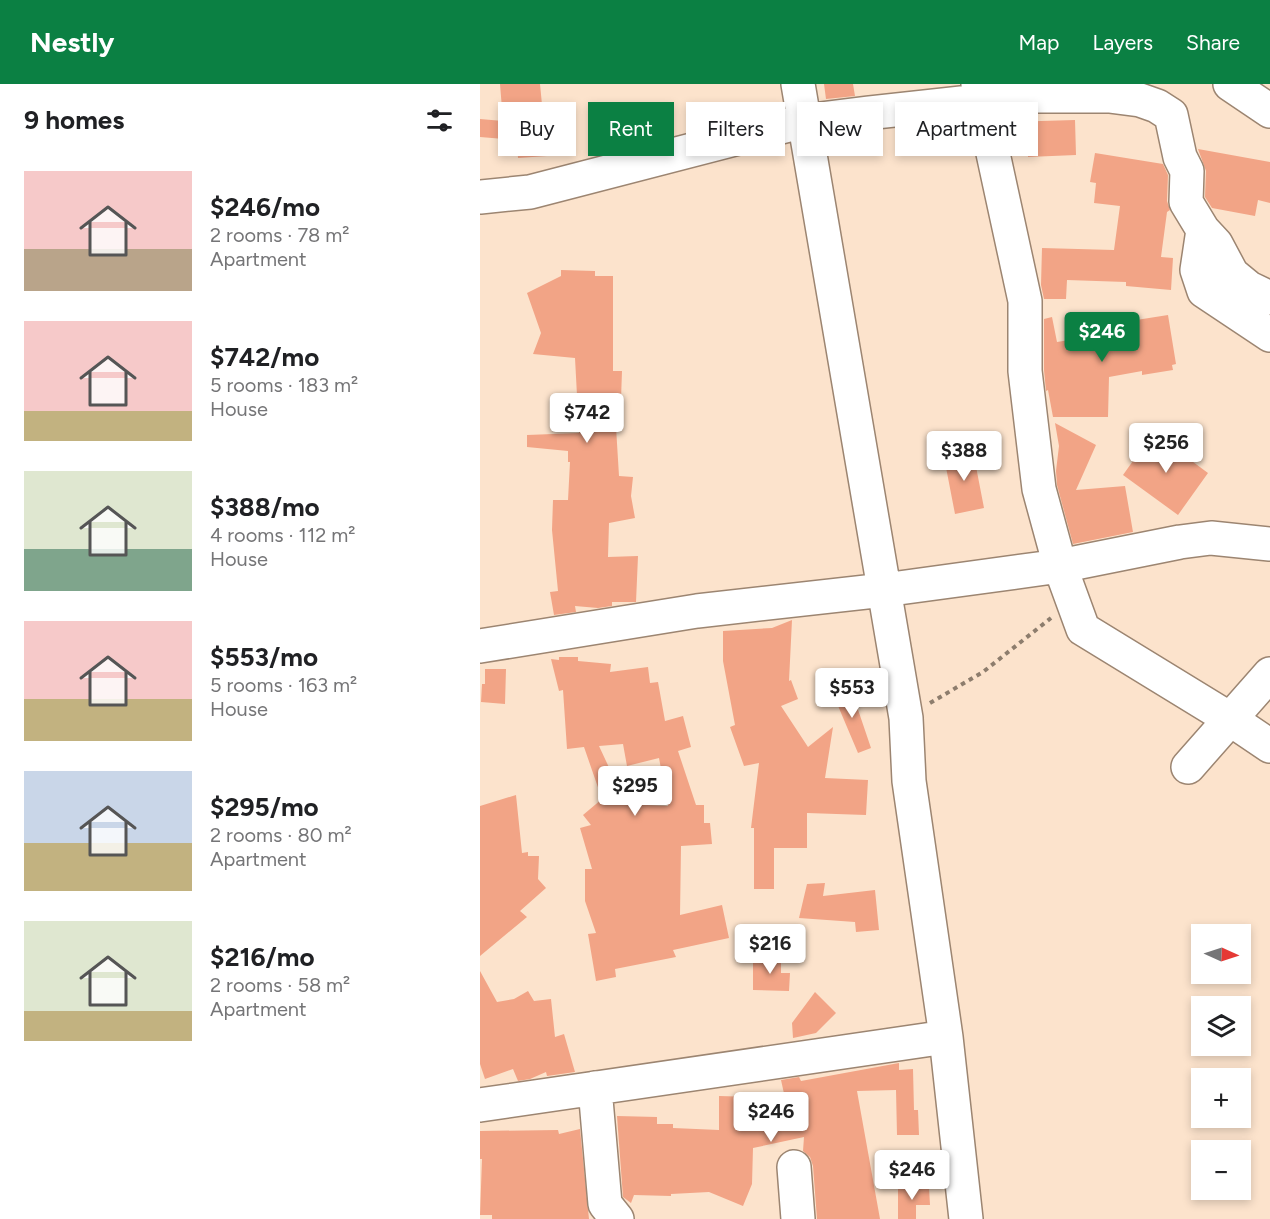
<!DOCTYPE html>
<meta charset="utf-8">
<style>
body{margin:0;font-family:Figtree,sans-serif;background:#f6f6f6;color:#202124;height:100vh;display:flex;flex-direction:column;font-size:22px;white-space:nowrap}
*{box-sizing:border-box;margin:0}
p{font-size:20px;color:#757577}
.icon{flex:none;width:33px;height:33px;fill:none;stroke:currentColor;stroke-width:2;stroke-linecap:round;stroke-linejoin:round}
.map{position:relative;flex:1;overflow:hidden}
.details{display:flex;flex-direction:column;background:#fff;width:480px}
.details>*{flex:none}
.guide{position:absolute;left:18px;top:18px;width:570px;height:54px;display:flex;gap:12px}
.needle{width:39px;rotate:93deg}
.tools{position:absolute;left:711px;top:840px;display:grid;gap:12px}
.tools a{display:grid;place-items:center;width:60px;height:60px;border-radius:0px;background:#fff;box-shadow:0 3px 9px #0003;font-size:30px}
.price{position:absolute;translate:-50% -51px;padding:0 14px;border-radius:6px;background:#fff;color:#222;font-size:20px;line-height:39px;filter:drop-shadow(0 2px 3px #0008)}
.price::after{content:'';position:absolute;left:50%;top:36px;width:18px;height:14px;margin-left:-9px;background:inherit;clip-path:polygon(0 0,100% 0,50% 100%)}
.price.selected{background:#0b8043;color:#fff}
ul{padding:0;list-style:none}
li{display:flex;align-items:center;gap:18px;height:150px;padding:0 24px}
li span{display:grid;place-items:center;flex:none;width:168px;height:120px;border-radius:0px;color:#555}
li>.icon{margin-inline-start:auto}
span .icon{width:72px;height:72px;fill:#fffc;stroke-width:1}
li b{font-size:26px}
h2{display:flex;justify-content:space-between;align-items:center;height:72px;padding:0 24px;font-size:26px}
.chip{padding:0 21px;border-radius:0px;background:#fff;box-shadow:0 3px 9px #0003;font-size:21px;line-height:54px}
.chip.selected{background:#0b8043;color:#fff}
header{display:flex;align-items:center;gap:36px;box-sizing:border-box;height:84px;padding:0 30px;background:#0b8043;color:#fff}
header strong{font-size:28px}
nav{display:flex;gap:33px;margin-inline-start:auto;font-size:21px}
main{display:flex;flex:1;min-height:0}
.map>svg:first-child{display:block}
.building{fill:#f2a486;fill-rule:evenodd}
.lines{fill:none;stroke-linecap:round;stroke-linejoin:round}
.minor-casing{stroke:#9c8571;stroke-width:36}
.path{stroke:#8d7d6d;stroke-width:4;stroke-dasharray:4.5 4.5;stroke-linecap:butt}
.minor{stroke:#fff;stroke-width:33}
</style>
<header>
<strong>Nestly</strong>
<nav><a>Map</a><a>Layers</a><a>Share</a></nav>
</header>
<main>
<section class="details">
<h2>9 homes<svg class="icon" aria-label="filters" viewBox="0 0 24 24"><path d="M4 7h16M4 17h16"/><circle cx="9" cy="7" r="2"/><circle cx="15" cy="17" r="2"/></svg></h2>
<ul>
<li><span style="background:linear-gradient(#f6c9c9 65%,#b9a48a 0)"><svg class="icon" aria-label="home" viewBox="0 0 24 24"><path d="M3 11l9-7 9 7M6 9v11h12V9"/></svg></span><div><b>$246/mo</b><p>2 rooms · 78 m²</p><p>Apartment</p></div></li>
<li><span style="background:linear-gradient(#f6c9c9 75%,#c2b280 0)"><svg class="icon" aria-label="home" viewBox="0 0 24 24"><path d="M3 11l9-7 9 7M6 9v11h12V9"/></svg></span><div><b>$742/mo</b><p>5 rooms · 183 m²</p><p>House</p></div></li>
<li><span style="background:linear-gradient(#dfe7d0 65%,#7fa58c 0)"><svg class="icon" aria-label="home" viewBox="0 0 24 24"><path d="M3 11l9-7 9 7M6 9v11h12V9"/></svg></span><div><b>$388/mo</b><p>4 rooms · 112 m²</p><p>House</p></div></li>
<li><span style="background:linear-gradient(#f6c9c9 65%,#c2b280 0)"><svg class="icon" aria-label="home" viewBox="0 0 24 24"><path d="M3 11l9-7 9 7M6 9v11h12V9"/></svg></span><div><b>$553/mo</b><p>5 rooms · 163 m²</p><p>House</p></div></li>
<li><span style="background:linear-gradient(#c9d6e8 60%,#c2b280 0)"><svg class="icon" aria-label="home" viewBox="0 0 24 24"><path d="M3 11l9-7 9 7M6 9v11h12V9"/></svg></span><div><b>$295/mo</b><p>2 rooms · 80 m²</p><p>Apartment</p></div></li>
<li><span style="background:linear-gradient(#dfe7d0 75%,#c2b280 0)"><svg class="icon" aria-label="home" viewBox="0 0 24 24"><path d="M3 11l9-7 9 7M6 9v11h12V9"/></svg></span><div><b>$216/mo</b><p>2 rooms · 58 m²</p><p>Apartment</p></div></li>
</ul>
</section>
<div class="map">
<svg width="790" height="1135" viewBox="0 0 790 1135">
<rect width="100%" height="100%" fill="#fce3cc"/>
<path class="building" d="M20,0H60L67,72L38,74L37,56L0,53V35L23,37Z
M344,0H373L375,12L346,15Z
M595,36L596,71L548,73V66H539V61H530L525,38Z
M718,65L790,78V119L778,116L775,132L732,124L725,113L726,87Z
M615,69L683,80L688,91L687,117L690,126L687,128L681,173L693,174L691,206L646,202V198L587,196L586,215H564L561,201L562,164L634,166L640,122L614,119L616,99L610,98Z
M81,186L115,187V192H133V287H142L140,344L136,343L139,392L153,393L151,412L155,434L129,439L128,473L158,472L156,518H132V522L118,524L95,522L96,528L74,531L70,508L78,507L72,446L73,416H88L90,378H88V367L47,363V351L99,349L95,274L53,270L61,249L47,209L81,192Z
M688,231L696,280L692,281L693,286L662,291V287L629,293L628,333H573L568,306L566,307L564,286V235L572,233L577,258L632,249L631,240Z
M575,339L616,361L596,406L645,402L653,448L593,460L577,401L576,387L579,362Z
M675,350L728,389L698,431L643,391L660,367L661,368Z
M493,367L504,424L475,430L464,373Z
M312,536L309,597L311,596L318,615L301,622L328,663L353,643L345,694L388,696L386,731L327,729V764H294V805H274V744H271L279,679L264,682L250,643L255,641L243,577V547L292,544Z
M79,573H98V577L131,580L130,588L168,583L170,599L178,598L185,637L203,632L211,663L198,667L216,721H224V739H230L232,760L201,762L200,831L242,821L249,854L193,866L196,873L135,885L136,893L116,897L108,850L116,849L105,817V785H112L100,744L111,741L103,731L122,715L104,663L87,665L83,606L79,607L71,575L79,576ZM143,660L147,682L179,674L188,722L146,720L119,662Z
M5,585H26L25,620L1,618L2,600H5Z
M370,602L391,664L378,669L353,610Z
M36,711L42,769L48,768V772H59L58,795L66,804L40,827L47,833L0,872V722Z
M345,799L343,812L395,806L399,846L376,848L375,838L319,834L327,800Z
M273,873H301V889H310L309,907L273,906Z
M0,887L17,918L34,915L48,907L54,917L71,915L75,953L84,950L95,988L67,992L66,988L50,995L38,997L33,985L5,995L0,980Z
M335,908L356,929L336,949L313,954L312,939Z
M419,979V986L433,985L434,1026H438L439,1051H417L416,1006L377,1007L400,1135H337L333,1082L330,1073L323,1067L324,1053L273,1064L272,1100L263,1122L229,1108L191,1110V1112L154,1111L151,1119L143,1113L137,1032L177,1033V1040H193V1044L239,1046V1012L305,1014L301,996L319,993L321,997Z
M100,1045L109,1135H12V1131H0L2,1075H0V1047L78,1046L79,1050Z
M418,1103H449L450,1121H436V1135H418Z"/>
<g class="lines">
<defs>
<path id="minor" d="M318,0L426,634L429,697L466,953L486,1135
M498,0L545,217V287L559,405L580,482L603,545L750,635L790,662
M750,0L790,27
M0,113L50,108L324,37L388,29L545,12H629L660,16L677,22L691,31L700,73L707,87L706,118L723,146L736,160L752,190L769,204L790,214
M723,146L717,186L724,207L790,251
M0,562L217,527L404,506L580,482L700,458L731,454L790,460
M708,683L790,590
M115,1004L125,1120L137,1135
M0,1021L466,953
M314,1083L318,1135"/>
</defs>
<use href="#minor" class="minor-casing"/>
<path class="path" d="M450,619L503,588L571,534"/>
<use href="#minor" class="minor"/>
</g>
</svg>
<div class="tools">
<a><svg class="needle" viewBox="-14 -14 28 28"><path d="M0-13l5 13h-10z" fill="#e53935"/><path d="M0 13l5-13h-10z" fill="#757577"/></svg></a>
<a><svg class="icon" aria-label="layers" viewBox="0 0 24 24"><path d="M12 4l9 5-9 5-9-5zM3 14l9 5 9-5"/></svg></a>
<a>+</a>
<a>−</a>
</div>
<b class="price selected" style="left:622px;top:279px">$246</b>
<b class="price" style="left:107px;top:360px">$742</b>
<b class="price" style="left:686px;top:390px">$256</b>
<b class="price" style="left:484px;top:398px">$388</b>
<b class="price" style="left:372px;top:635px">$553</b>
<b class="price" style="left:155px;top:733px">$295</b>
<b class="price" style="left:290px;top:891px">$216</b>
<b class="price" style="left:291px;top:1059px">$246</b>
<b class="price" style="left:432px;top:1117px">$246</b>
<div class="guide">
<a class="chip">Buy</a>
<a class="chip selected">Rent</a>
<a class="chip">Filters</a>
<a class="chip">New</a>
<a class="chip">Apartment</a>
</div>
</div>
</main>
